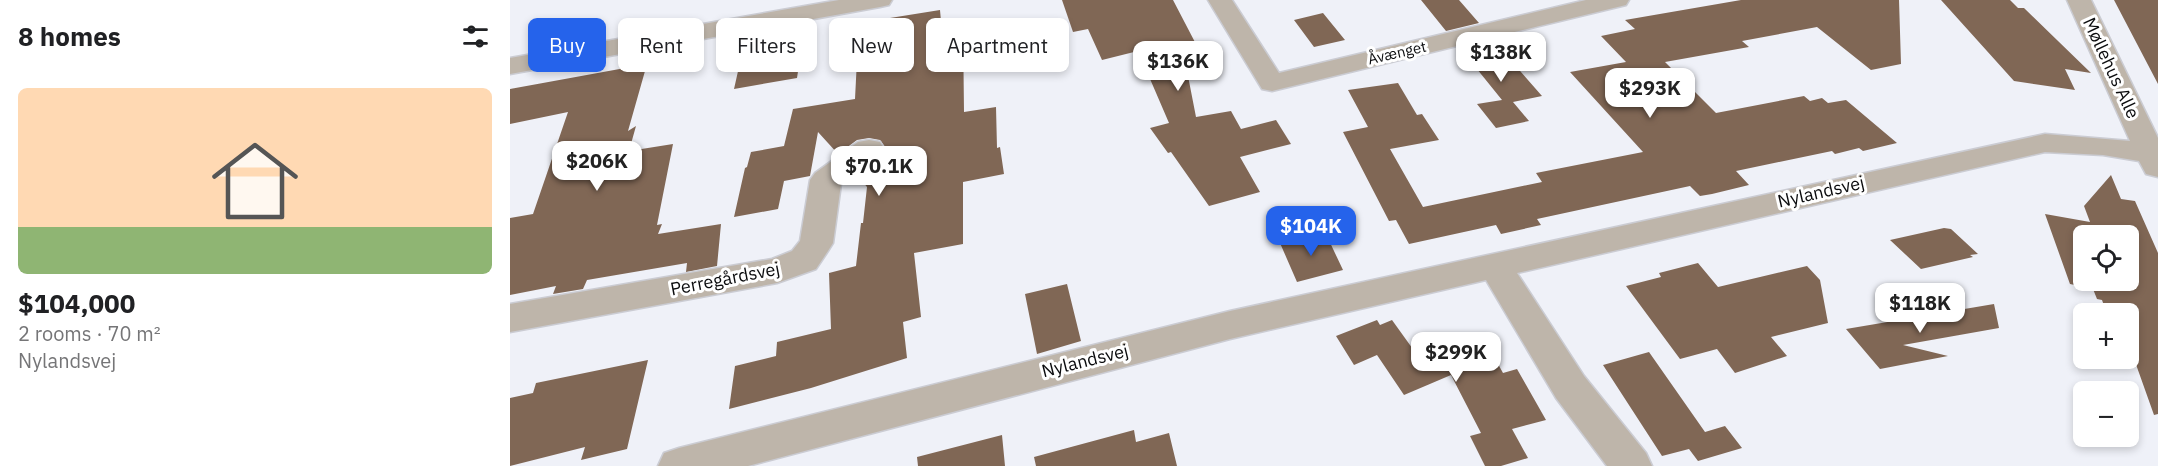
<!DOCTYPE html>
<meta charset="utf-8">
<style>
body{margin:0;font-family:"IBM Plex Sans",sans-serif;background:#f6f6f6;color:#202124;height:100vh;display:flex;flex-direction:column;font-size:22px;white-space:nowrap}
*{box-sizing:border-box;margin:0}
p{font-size:20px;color:#757577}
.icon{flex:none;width:33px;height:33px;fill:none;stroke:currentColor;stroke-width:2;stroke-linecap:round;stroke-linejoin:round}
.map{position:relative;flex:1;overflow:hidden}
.panel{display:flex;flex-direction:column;background:#fff;width:510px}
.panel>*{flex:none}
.guide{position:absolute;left:18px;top:18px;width:570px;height:54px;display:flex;gap:12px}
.buttons{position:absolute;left:1563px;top:225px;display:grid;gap:12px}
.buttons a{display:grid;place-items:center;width:66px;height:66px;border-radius:9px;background:#fff;box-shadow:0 3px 9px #0003;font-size:30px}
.price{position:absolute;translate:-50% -51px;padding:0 14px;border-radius:12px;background:#fff;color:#222;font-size:20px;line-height:39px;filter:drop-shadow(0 2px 3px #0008)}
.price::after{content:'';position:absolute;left:50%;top:36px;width:18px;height:14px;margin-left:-9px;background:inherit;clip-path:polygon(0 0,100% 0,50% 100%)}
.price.current{background:#2563eb;color:#fff}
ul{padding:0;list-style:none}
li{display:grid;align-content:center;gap:12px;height:318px;padding:0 18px}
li+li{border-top:2px solid #e0e0e0}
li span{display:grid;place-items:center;height:186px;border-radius:9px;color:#555}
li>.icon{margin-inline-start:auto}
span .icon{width:108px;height:108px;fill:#fffc;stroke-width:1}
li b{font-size:26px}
h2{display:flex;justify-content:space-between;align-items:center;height:72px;padding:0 18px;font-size:26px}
.pill{padding:0 21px;border-radius:9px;background:#fff;box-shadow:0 3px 9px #0003;font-size:21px;line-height:54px}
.pill.current{background:#2563eb;color:#fff}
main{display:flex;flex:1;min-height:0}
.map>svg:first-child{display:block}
.building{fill:#806755;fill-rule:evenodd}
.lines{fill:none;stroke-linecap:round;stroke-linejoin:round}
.minor-casing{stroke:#cbccd3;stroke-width:3}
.minor{fill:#beb5aa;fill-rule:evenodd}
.labels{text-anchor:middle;stroke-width:6;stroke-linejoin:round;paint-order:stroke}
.far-street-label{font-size:15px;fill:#0b0c0e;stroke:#fff}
.street-label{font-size:18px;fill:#0b0c0e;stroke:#fff}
</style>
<main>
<section class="panel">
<h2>8 homes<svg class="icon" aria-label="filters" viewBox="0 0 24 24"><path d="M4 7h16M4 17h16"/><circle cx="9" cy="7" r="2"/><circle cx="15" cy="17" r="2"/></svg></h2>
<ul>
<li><span style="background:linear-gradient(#ffd9b3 75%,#8fb573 0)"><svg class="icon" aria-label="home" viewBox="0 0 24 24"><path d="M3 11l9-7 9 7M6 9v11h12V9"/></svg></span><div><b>$104,000</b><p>2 rooms · 70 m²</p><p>Nylandsvej</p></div></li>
</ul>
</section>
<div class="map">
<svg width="1648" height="466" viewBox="0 0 1648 466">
<rect width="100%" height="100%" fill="#eff1f8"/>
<path class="building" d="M552,0H663L700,71L678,76L686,117L721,111L731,129L766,120L781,144L730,157L750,192L699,206L661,152L658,153L640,128L659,123L628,51L592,60L578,29L563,32Z
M911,0H949L969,23L936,31Z
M1231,0H1389L1391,64L1361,70L1307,27L1232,41L1239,47L1155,62L1206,113L1294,96L1300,101L1312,98L1318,103L1336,100L1387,143L1353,151L1349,148L1325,154L1322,151L1226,171L1239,185L1202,194L1190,196L1180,186L1027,219L1031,225L991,234L986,225L899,244L886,220L879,221L833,132L858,127L838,90L888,83L907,115L912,114L929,140L880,149L913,207L1032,182L1026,173L1133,152L1060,72L1116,62L1091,36L1125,29L1115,20Z
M1431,0H1500L1508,8H1514L1581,73L1555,69L1565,90L1504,81Z
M1604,0H1648V84Z
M430,10L432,32L453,26L454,112L486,107L487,148L490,147L494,174L453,182V244L404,253L411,317L393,322L397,358L301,388L219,409L225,366L266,356L267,342L321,329L319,273L346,266L351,223H353L357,187L347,175L371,158L376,148L370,140L359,138L347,140L328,154L308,132L300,176L274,181L268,209L224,217L235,168L237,167L241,152L274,146L283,109L345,99L348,40L355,39V22Z
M813,13L835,40L804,47L784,20Z
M293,39L287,78L224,89L233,49Z
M983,40L1032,96L1003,102L1019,121L986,128L967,104L992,100L950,48Z
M137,64L118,131L126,126L119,151L163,144L147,225L152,224L148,234L211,224L207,266L176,272L177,263L77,280L73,289L43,294L46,286L0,295V218L23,214L58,112L0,124V89Z
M1601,175L1611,199L1625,201L1648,253V414L1644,415L1618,342V314H1597L1592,300L1587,299L1583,289L1560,284L1535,214L1580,222L1574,206ZM1574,236H1618V280H1574Z
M1434,228L1441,229L1468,254L1460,255L1463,257L1411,269L1380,240Z
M815,232L833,270L787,282L770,243Z
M1188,263L1208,287L1297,266L1310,280L1318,323L1261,337L1277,356L1225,373L1207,349L1170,359L1116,286L1151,277L1149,273Z
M557,284L571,341L527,354L515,294Z
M1484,304L1489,328L1393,345L1438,356L1370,369L1336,329Z
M867,320L870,325L882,320L905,352L972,335L993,373L1007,369L1036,420L1002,429L1018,458L991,466H975L960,436L971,433L941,375L894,395L867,355L844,365L826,336Z
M1139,352L1195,432L1215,426L1232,448L1188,461L1179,449L1152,456L1093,365Z
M138,360L117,449L71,460L75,447L0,466V398L23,393L26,383Z
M624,430L626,442L659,433L667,466H526L524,457Z
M492,435L495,466H408L407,457Z"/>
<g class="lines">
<defs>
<path id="minor" d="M329,0H382L379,5L370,7L0,74V58Z
M698,0H722L769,73L1076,0H1119L1116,5L762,91L752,89Z
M1557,0H1581L1648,138V177L1636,174L1629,161L1593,155L1535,152L1007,273L1074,376L1136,453L1142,466H1097L1046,398L976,280L720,339L238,466H148L154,453L169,448L720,311L1535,134L1620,141Z
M359,140L370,142L374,149L370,156L331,184L323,243L318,251L306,269L267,283L0,332V304L262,259L282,251L290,241L300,180L305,173L348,142Z"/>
</defs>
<use href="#minor" class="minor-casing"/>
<use href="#minor" class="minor"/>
</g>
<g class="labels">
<g class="far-street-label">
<text transform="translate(887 53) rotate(-13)" y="5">Åvænget</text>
</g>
<g class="street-label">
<text transform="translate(1601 68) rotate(65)" y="6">Møllehus Alle</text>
<text transform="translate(1311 192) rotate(-13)" y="6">Nylandsvej</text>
<text transform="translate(215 279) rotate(-11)" y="6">Perregårdsvej</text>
<text transform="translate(575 361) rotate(-14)" y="6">Nylandsvej</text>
</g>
</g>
</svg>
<div class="buttons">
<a><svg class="icon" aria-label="locate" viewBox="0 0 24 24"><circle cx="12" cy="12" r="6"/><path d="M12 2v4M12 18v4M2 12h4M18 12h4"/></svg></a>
<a>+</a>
<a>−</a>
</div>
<b class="price" style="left:991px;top:83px">$138K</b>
<b class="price" style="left:668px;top:92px">$136K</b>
<b class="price" style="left:1140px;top:119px">$293K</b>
<b class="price" style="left:87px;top:192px">$206K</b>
<b class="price" style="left:369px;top:197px">$70.1K</b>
<b class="price current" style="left:801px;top:257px">$104K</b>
<b class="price" style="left:1410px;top:334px">$118K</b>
<b class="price" style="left:946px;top:383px">$299K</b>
<div class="guide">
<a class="pill current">Buy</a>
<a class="pill">Rent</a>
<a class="pill">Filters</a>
<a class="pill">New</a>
<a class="pill">Apartment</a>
</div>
</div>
</main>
